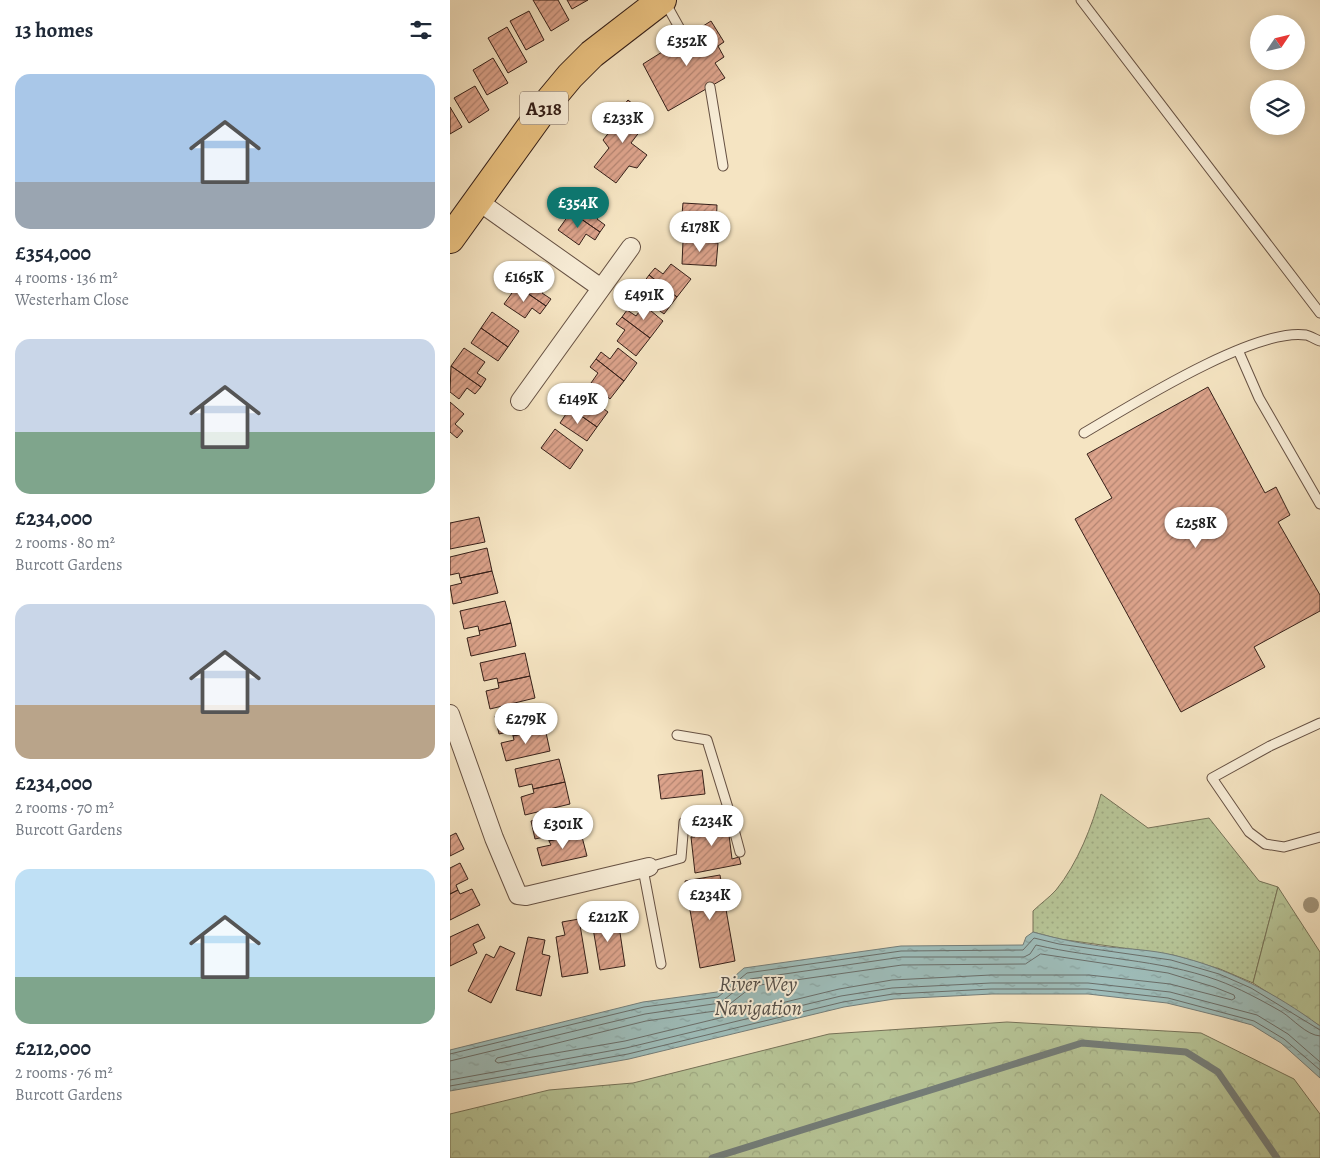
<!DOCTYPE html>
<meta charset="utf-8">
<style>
body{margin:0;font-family:Alegreya,serif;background:#f2f2f3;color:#1f2937;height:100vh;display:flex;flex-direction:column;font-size:19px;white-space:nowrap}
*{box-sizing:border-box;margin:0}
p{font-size:16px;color:#747a83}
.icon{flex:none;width:28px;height:28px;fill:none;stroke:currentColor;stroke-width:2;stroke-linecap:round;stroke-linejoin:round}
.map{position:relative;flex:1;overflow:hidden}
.side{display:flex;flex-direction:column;background:#fff;width:450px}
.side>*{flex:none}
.needle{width:32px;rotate:55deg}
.controls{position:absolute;left:800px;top:15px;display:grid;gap:10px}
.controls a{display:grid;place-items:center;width:55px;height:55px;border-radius:50%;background:#fff;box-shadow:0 2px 12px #0003;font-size:25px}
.price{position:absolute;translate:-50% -42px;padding:0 11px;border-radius:18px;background:#fff;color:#222;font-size:16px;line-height:32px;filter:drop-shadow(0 1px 2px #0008)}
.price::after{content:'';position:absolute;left:50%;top:30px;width:15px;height:11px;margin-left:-8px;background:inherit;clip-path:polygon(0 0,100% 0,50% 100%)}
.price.on{background:#0f766e;color:#fff}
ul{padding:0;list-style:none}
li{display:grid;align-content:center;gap:10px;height:265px;padding:0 15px}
li span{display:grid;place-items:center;height:155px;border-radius:15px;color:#555}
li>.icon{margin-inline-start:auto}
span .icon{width:90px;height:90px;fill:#fffc;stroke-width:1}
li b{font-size:21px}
h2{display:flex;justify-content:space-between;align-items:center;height:60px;padding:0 15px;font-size:21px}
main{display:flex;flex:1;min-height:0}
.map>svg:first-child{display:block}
.green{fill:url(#green-dots);stroke:#767258}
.forest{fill:url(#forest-crowns);stroke:#767258}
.water{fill:url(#water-ripples);stroke:#747e7a}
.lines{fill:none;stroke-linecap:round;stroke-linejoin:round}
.shore{stroke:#6a6e6a;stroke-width:1}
.stream{stroke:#747e7a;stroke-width:7}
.building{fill:url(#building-hatch);stroke:#362019}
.service-casing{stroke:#665143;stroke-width:11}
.minor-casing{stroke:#665143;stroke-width:20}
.primary-casing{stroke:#362019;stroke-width:30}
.service{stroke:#f8edd7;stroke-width:9}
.minor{stroke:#f8edd7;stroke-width:18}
.primary{stroke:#eac281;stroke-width:28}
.tree{fill:#a1947a}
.labels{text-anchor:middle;stroke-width:4;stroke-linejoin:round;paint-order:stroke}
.shield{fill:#f8edd7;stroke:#705e52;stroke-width:1}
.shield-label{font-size:19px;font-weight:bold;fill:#362019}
.water-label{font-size:21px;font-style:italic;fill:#554f49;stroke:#f8edd7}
</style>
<main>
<section class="side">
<h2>13 homes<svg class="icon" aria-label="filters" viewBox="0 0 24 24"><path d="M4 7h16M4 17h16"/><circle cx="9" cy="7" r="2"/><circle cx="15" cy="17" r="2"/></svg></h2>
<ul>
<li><span style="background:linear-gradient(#a9c7e8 70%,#9aa5b1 0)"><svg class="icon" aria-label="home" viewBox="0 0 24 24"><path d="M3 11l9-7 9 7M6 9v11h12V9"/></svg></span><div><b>£354,000</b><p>4 rooms · 136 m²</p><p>Westerham Close</p></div></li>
<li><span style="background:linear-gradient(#c9d6e8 60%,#7fa58c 0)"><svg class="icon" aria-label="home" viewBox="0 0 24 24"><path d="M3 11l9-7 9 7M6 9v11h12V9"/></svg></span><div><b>£234,000</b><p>2 rooms · 80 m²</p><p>Burcott Gardens</p></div></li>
<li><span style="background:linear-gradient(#c9d6e8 65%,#b9a48a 0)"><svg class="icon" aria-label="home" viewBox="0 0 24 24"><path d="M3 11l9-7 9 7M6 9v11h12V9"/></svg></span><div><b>£234,000</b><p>2 rooms · 70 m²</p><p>Burcott Gardens</p></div></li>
<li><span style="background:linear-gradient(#bfe0f5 70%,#7fa58c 0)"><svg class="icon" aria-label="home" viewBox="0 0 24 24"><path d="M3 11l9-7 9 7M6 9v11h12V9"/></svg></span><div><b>£212,000</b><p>2 rooms · 76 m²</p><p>Burcott Gardens</p></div></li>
</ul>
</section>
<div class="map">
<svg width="870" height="1158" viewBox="0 0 870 1158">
<defs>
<pattern id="green-dots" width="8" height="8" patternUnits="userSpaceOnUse" patternTransform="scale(1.25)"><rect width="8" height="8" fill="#b7c597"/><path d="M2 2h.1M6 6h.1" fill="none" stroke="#9ea982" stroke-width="1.8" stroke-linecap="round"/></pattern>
<pattern id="forest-crowns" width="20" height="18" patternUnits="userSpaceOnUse" patternTransform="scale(1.25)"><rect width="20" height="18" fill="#b7c597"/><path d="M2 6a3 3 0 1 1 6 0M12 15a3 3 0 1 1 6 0" fill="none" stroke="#9ea982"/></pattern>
<pattern id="water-ripples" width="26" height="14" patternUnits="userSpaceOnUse" patternTransform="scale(1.25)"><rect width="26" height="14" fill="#9ebdba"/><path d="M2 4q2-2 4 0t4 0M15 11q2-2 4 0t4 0" fill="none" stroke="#89a29f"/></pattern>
<pattern id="building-hatch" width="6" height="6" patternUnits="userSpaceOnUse" patternTransform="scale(1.25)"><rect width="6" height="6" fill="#dca38b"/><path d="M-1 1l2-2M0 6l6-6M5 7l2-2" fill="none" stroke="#b38471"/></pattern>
</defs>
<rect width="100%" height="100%" fill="#f5e4c2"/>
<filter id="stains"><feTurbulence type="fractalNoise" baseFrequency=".004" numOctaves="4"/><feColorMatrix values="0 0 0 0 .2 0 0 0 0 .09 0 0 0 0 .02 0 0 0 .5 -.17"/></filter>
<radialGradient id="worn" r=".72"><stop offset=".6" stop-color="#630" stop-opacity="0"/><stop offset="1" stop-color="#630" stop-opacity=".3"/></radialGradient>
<path class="green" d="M651,794L698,828L759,818L809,881L828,887L803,983L770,969L723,955L609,939L583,932V911C590,904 600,897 606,890C628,863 642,826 651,794Z"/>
<path class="forest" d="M828,887L870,952V1026L803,983Z
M557,1022L751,1033L844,1079L870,1114V1158H0V1114L99,1090L183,1083L379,1034Z"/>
<path class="water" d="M583,932C608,939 633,944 658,947C680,949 702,950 723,955C778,968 825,993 870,1026V1078L831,1043L802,1025L773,1017L717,1003L638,994H542L444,999L394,1007L179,1059L0,1091V1050L193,1002L267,992L294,968L451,946L573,945L576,937Z"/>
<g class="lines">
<path class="shore" d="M591,954L718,973L764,987L784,995L785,998L782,1000L720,984L639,975H541L442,980L389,989L175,1041L48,1063L45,1061L47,1058L196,1021L272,1010L303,986L452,965L575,964Z
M0,1054L194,1007L268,997L297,973L451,951L573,950L584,938L609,944L721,960L769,974L801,988L870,1030
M0,1061L195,1014L270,1003L300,979L452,957H574L580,954L586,945C646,959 708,959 767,980C789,988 811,1000 832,1012C843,1019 856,1035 870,1036
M0,1080L176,1048L391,996L442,988L541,983H638L720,992L807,1015L838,1034L870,1062
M0,1086L178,1054L393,1002L443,994L541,989H638L718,998L804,1021L834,1039L870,1070"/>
<path class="stream" d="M262,1158L632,1043L736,1052L768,1072L827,1158"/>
</g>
<path class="building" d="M83,0H108L119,20L101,31Z
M117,0H138L122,9Z
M79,11L94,40L76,50L60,21Z
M261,21L274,42L268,46L274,57L265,63L275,78L218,111L193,64Z
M57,27L77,62L58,73L38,38Z
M43,58L58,83L37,95L23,70Z
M25,86L39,110L19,123L4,98Z
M178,100L200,118L181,143L197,155L187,168L179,166L166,183L144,167L159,148L153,140L172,116L168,112Z
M0,107L12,127L0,134Z
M134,194L154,208L147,219L155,225L150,232L121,212Z
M233,203L267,205L266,228L231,226Z
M121,212L150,232L145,240L136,234L129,245L108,230Z
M233,241L268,243L266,266L232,264Z
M221,264L241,279L227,297L199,275L205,268L213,274Z
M79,267L100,282L92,293L101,299L96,306L67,286Z
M199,275L227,297L214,314L194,299L202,289L194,282Z
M67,286L96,306L90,314L82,308L75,318L54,304Z
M194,305L213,321L200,338L172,317L177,310L186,316Z
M42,312L69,331L58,347L31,328Z
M172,317L200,338L186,356L167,341L175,330L166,324Z
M31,328L58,347L48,361L21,343Z
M14,348L35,362L27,373L36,379L31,387L1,366Z
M168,348L187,363L174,381L146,359L151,352L160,359Z
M146,359L174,381L160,399L141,383L148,373L140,367Z
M1,366L31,387L25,394L17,388L9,399L0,392Z
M758,387L815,493L826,487L840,515L828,522L870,595V611L804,647L815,667L731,712L625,519L662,498L637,454Z
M130,392L158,412L147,427L120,408Z
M0,402L14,414L5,424L13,431L7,438L0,432Z
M120,408L147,427L137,441L110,423Z
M105,429L133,450L120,469L91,448Z
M29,517L35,542L0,549V523Z
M37,548L42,571L10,578L9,573L0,575V557Z
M42,571L48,593L3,604L0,586L12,583L10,578Z
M55,601L61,623L29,631L28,626L14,629L10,611Z
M61,623L66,646L21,656L17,638L30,635L29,631Z
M75,653L80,676L48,683L47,678L34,681L30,663Z
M80,676L85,698L40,709L36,691L49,688L48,683Z
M90,706L95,728L63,736L62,731L49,734L45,716Z
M95,728L100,751L56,761L51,743L64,740L63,736Z
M109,759L115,782L83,789L82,784L69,787L65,769Z
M252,770L255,794L211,799L208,775Z
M115,782L120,804L75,815L71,797L84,793L83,789Z
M126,811L131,833L99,841L98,836L85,839L81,821Z
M277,819L282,859L289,857L291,864L245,873L241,837H245L243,826Z
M6,833L14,849L0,856V836Z
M131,833L137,856L92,866L87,848L101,845L99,841Z
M10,863L18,879L6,885L8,890L0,894V868Z
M270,875L285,961L250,968L235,881Z
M22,889L30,905L0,920V894L8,890L10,894Z
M158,914L160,927L169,926L175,966L150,970L141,916Z
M129,919L138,973L112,977L106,937L115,935L112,922Z
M28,924L35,938L23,944L27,953L0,966V937Z
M78,937L95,940L92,954L100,956L91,996L66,990Z
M50,946L65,953L41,1003L18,991L36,954L44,958Z"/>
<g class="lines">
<defs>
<path id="service" d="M631,0L870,313
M215,2L235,38
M260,87L273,166
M788,350L809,398L870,504
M634,433C680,406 805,327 856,335C860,336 865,339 870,341
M870,723L820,746L762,778L799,832L815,844L834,847L870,837
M227,735L257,740L279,811
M199,867L231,858L234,822L279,811L290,852
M193,869L211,964"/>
<path id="minor" d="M28,201L151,288
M70,401L181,247
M0,714L44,838L68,895L76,896L199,867"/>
<path id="primary" d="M0,239L100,100L120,76L142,54L212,0"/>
</defs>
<use href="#service" class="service-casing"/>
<use href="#minor" class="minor-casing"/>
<use href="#primary" class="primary-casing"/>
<use href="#service" class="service"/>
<use href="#minor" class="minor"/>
<use href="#primary" class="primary"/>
</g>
<circle class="tree" cx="861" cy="905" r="8"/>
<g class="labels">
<rect class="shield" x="70" y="91.5" width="48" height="33" rx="4"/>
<g class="shield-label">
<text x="94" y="115">A318</text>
</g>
<g class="water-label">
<text x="308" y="991">River Wey<tspan x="308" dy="24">Navigation</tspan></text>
</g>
</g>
<rect width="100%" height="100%" filter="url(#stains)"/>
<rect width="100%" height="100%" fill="url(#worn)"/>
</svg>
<div class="controls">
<a><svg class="needle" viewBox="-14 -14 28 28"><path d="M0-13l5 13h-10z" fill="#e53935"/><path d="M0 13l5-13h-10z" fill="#747a83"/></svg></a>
<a><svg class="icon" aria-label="layers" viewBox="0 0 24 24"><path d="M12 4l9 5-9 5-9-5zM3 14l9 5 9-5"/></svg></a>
</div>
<b class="price" style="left:237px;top:67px">£352K</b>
<b class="price" style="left:173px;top:144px">£233K</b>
<b class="price on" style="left:128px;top:229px">£354K</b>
<b class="price" style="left:250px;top:253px">£178K</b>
<b class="price" style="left:74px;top:303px">£165K</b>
<b class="price" style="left:194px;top:321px">£491K</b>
<b class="price" style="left:128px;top:425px">£149K</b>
<b class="price" style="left:746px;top:549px">£258K</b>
<b class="price" style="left:76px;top:745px">£279K</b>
<b class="price" style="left:262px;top:847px">£234K</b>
<b class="price" style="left:113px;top:850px">£301K</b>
<b class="price" style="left:260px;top:921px">£234K</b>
<b class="price" style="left:158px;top:943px">£212K</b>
</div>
</main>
